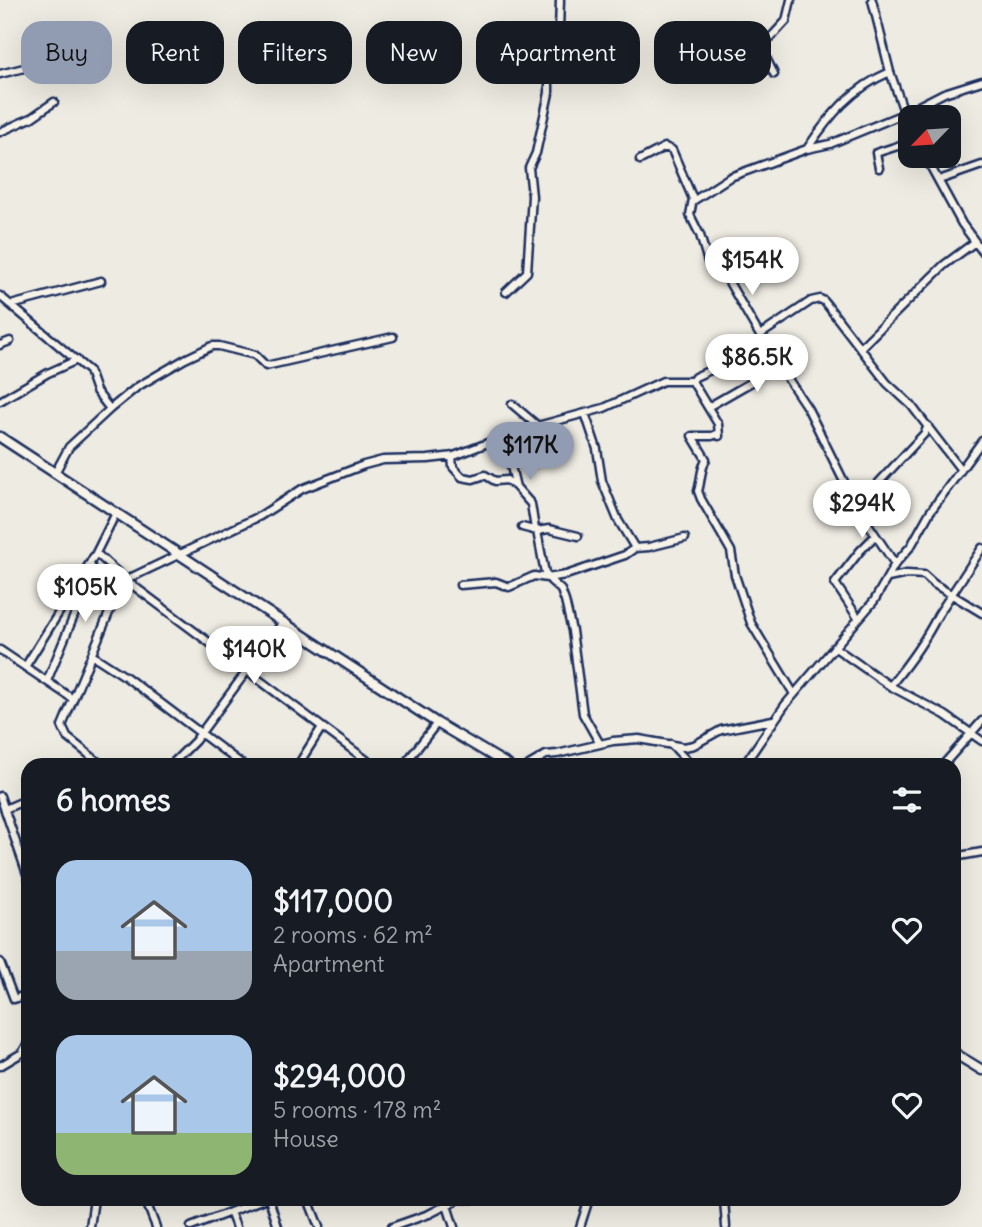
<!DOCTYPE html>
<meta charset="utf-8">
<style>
body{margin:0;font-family:Delius,sans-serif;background:#242831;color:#f1f3f6;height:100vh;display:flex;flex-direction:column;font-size:26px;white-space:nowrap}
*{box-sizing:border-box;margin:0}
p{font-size:23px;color:#9ea1a6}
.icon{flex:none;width:38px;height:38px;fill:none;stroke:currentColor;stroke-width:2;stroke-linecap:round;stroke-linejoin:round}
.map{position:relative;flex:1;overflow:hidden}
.panel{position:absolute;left:21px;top:758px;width:940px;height:448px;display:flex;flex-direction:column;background:#171b24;border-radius:21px;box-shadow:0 7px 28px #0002}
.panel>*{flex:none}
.banner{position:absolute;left:21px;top:21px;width:942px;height:63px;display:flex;gap:14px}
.needle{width:46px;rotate:245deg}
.fabs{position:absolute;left:898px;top:105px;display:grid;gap:14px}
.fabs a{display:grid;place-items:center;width:63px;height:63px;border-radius:14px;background:#171b24;box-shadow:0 7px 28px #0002;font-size:35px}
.price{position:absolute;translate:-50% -60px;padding:0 16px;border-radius:24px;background:#fff;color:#222;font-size:23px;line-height:46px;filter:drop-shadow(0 2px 4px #0008)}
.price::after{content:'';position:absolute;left:50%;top:42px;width:21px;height:16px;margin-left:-10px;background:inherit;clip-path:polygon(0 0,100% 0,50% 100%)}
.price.active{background:#919bb2;color:#111}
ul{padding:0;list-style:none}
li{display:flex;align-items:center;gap:21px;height:175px;padding:0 35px}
li span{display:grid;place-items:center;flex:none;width:196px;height:140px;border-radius:21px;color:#555}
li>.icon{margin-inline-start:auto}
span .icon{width:84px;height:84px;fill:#fffc;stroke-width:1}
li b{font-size:30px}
h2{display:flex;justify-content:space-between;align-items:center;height:84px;padding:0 35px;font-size:30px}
.tag{padding:0 24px;border-radius:21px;background:#171b24;box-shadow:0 7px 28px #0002;font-size:24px;line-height:63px}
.tag.active{background:#919bb2;color:#111}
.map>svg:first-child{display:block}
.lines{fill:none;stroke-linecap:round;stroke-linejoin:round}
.minor-casing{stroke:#1b2f5e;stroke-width:11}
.major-casing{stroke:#1b2f5e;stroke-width:13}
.minor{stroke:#f7f3e8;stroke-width:6}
.major{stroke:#f7f3e8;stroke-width:8}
</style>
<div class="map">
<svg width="982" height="1227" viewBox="0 0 982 1227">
<rect width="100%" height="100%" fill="#eeebe2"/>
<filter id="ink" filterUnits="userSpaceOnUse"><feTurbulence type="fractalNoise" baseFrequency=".0143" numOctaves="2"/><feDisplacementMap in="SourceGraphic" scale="14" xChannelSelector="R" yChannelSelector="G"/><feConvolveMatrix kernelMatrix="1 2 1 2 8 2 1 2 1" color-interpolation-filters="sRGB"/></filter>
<g filter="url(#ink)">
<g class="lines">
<defs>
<path id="minor" d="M872,0L890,72L910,129
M0,74L24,68
M774,74L761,48L786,21L791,0
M0,132L31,118L54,102
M807,149C829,116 852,88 890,72
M925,156L962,224L982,251
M640,160L665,147L672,150L693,199L690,215L700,235L708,262L726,277L766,346L808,409L856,506L895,564
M879,168L876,153L910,142
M939,180L982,165
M693,201L730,177L807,149L830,144L903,114L944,93L982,81
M506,292L527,272L532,196L529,168L536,153L549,93V63L559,30L560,0
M0,296L89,371L96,391L110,409
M11,305L101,281
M760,335L811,301L820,299L824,301L887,383L911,405L961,470
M0,345L10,341
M861,347L944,265L975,242
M692,381L718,424L719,436L717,434L712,436H692L706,459C700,471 701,483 698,491L701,499L731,551L735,575L751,623L794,694
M0,401L48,373L77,360
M512,404L539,427
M708,407L755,380L745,358L766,346
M585,413L597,449L602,481L618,520L635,548L649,547L685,538
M504,437L516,487L531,504L535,529
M452,457L453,467L462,477L473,479L485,475L495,481L507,480L516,487
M55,473L69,447L110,409L137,387L185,359L212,346H219L255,355L266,366L393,337
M854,502L869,493L924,434L928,426
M522,527L537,531L545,573L551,581L561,590L565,601L572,631L583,714L600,744
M537,531L549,529L578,536
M96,553L127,581L373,765
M888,578L907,574L924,575L934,584L982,613
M460,585L496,582L509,587L534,576L547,578L566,575L625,555L635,548
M858,618L835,583L860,551L875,536
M834,647L890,686L945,715L982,741
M0,650L73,699
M92,655L126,677L243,765
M25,667L96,553L116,513
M47,681L78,606L91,566
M890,686C909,663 925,641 938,615L982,548
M671,744L691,765
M102,765L67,737L62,726L111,608L127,581L132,577L260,516L302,489L364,465L383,460L428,459L454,456L519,431L604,408L663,381H692L695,377L715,368
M171,765L195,741L283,622
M298,765L322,727
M404,765L437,723
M529,765L546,755L557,754L613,741L639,739L684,747L694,745L721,730L773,720
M744,765L785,705L874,601L895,564L911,546L930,512L982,441
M943,765L982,721
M0,796L28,877
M5,809L28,799
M954,857L982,852
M0,962L14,999L28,994
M0,1066L22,1053L28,1043
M145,1199L156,1227
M269,1199L278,1227
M308,1199L319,1227
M445,1199L454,1227
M724,1199L726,1227
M230,1212L236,1227
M90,1227L94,1199
M191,1227L264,1199
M392,1227L429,1214L459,1199H472
M580,1227L589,1199"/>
<path id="major" d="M0,437L437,723L508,765
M954,1053L982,1070"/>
</defs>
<use href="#minor" class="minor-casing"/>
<use href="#major" class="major-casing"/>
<use href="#minor" class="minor"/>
<use href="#major" class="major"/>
</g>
</g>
</svg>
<div class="fabs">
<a><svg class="needle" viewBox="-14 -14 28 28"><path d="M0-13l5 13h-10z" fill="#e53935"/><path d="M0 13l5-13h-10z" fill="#9ea1a6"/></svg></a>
</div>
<b class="price" style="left:752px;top:297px">$154K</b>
<b class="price" style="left:757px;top:394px">$86.5K</b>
<b class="price active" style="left:530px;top:482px">$117K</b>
<b class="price" style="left:862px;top:540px">$294K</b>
<b class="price" style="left:85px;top:624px">$105K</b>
<b class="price" style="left:254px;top:686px">$140K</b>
<div class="banner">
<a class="tag active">Buy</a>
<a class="tag">Rent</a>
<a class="tag">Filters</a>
<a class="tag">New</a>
<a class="tag">Apartment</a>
<a class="tag">House</a>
</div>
<section class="panel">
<h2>6 homes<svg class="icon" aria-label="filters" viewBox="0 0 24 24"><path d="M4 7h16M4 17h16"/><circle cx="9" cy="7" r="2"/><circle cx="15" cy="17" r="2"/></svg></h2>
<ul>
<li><span style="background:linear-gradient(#a9c7e8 65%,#9aa5b1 0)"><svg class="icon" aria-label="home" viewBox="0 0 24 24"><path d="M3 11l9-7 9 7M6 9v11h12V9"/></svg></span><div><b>$117,000</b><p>2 rooms · 62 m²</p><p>Apartment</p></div><svg class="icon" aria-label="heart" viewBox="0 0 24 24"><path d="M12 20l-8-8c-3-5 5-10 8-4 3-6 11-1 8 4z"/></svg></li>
<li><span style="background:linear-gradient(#a9c7e8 70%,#8fb573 0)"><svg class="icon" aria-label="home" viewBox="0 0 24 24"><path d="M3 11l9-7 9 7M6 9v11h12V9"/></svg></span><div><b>$294,000</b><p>5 rooms · 178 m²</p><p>House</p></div><svg class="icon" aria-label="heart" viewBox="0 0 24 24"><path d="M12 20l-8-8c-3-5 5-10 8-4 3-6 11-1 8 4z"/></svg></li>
</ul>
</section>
</div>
